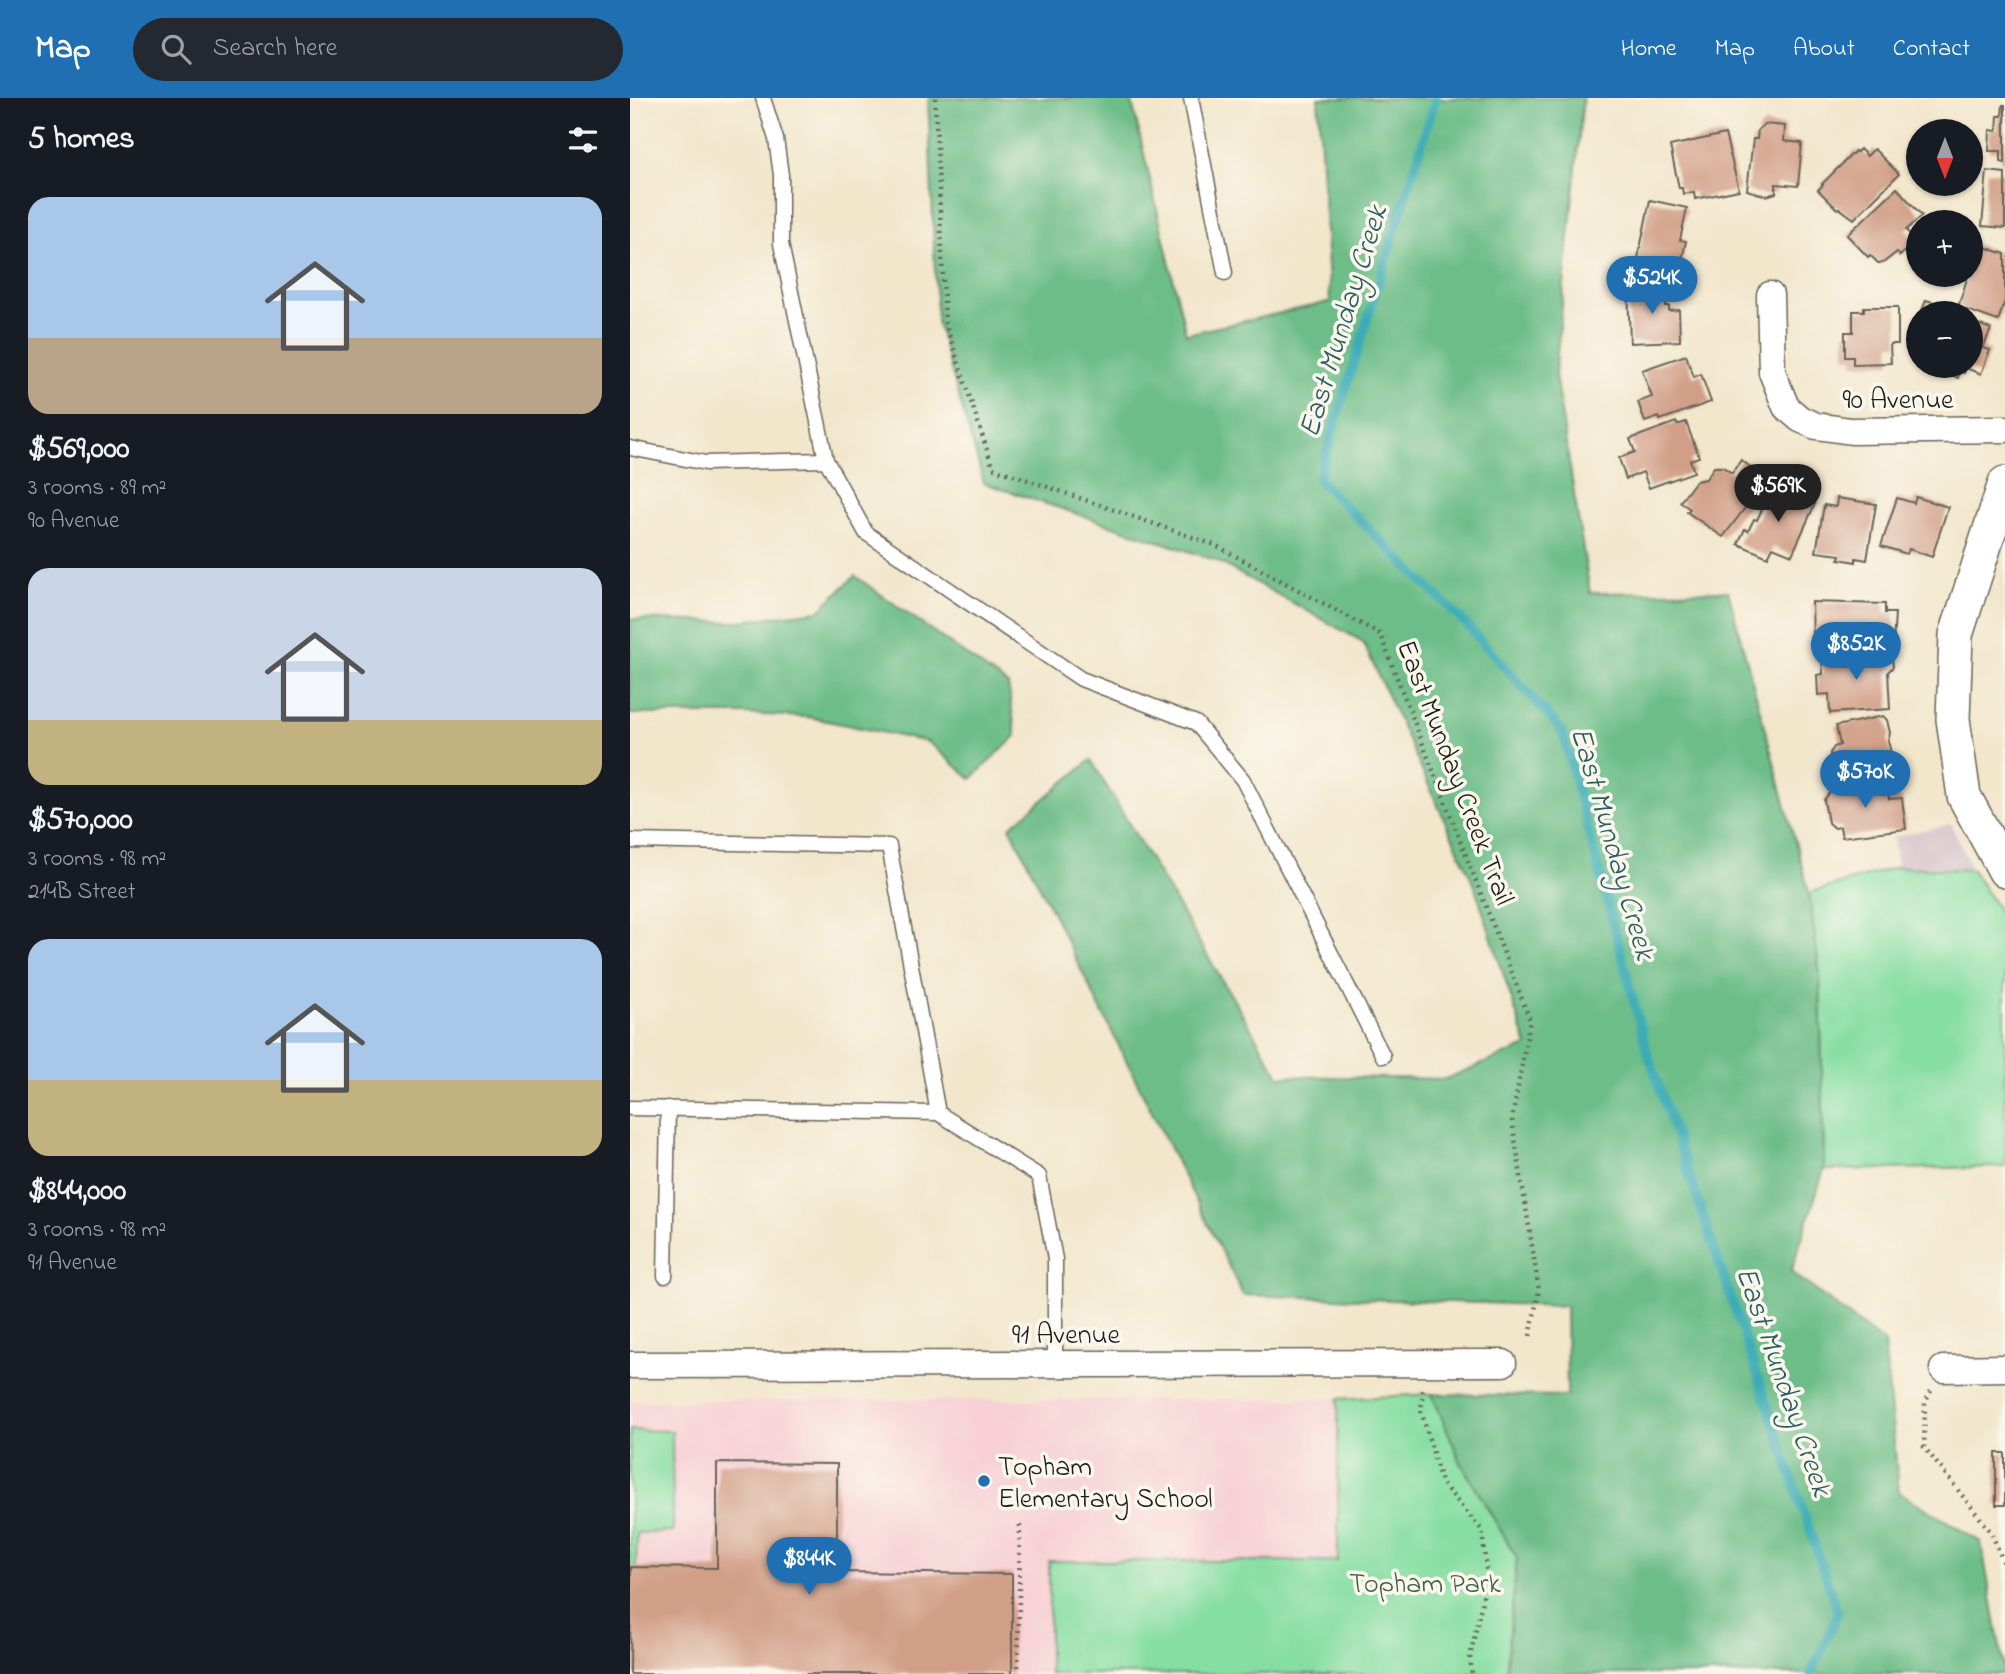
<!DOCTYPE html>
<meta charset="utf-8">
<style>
body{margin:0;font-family:"Indie Flower",sans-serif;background:#242831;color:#f1f3f6;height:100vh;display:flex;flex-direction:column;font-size:26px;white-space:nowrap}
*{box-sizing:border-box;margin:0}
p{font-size:23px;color:#9ea1a6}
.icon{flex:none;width:38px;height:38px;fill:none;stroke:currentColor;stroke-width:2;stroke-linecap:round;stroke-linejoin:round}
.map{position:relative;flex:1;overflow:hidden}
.side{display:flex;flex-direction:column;background:#171b24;width:630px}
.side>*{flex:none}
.needle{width:46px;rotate:180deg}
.tools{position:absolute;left:1276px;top:21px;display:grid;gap:14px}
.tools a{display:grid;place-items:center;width:77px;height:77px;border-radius:50%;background:#171b24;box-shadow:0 2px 5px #0004;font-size:35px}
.price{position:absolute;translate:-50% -60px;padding:0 16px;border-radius:24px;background:#1f6fb2;color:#fff;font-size:23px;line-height:46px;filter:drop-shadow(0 2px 4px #0008)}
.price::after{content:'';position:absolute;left:50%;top:42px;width:21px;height:16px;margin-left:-10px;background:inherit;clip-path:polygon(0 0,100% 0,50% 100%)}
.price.selected{background:#222;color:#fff}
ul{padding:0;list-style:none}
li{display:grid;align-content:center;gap:14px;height:371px;padding:0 28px}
li span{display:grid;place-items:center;height:217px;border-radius:21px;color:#555}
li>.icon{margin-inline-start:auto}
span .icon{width:126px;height:126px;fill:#fffc;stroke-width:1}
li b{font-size:30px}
h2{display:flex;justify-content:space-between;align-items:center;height:84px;padding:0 28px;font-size:30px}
header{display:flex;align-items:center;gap:42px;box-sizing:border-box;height:98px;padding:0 35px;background:#1f6fb2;color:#fff}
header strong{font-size:33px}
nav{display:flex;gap:38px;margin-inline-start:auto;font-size:24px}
.search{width:490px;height:63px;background:#242831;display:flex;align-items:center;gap:18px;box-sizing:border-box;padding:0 24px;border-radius:38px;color:#9ea1a6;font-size:26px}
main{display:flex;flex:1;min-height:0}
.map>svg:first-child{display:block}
.built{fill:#f7cfd4}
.industrial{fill:#d2bdc8}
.green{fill:#87dea2;stroke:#527d5f;stroke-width:2}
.forest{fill:#6dbd88;stroke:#446c52;stroke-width:2}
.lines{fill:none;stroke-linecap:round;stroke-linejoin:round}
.stream{stroke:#3bacb6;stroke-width:9}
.building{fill:#d19f87}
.service-casing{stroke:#676359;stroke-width:17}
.minor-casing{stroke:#676359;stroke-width:29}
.tertiary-casing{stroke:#676359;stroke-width:36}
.path{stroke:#676359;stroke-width:4.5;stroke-dasharray:2 5;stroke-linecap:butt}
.service{stroke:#fff;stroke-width:14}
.minor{stroke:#fff;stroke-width:26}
.tertiary{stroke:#fff;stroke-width:33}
.poi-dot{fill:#1f6fb2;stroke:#fbf7ec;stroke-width:2.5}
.labels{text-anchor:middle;stroke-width:7;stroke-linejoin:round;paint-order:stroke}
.street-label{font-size:28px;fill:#1c1c1c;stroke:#fbf7ec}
.poi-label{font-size:28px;fill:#1c1c1c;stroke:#fbf7ec;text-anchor:start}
.park-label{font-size:28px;fill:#41604b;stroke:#fbf7ec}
.water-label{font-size:30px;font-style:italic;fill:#2a5d61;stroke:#fbf7ec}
</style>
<header>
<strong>Map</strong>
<div class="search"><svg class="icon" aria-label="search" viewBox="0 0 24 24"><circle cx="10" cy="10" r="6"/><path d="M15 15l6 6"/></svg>Search here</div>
<nav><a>Home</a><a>Map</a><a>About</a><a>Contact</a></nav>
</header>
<main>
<section class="side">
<h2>5 homes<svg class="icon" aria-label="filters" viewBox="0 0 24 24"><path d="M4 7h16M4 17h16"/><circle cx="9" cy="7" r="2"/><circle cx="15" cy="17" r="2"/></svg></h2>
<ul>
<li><span style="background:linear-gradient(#a9c7e8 65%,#b9a48a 0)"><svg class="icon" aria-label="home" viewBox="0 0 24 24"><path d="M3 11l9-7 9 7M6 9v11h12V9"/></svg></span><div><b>$569,000</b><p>3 rooms · 89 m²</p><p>90 Avenue</p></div></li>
<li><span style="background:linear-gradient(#c9d6e8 70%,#c2b280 0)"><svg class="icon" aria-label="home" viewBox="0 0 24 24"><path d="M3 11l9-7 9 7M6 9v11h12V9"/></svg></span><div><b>$570,000</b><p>3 rooms · 98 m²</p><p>214B Street</p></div></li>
<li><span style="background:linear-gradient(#a9c7e8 65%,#c2b280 0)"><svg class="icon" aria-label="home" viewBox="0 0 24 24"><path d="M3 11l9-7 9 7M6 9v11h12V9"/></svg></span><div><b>$844,000</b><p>3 rooms · 98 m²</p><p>91 Avenue</p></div></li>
</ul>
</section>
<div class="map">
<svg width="1375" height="1576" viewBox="0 0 1375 1576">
<rect width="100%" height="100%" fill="#fbf7ec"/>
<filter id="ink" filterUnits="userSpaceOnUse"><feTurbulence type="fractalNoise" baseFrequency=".0143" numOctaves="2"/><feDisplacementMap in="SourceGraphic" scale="14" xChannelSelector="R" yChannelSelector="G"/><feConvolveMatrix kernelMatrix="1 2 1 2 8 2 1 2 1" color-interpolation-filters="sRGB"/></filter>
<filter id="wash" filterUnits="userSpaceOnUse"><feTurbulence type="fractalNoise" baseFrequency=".00686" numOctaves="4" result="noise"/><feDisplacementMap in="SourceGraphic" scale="28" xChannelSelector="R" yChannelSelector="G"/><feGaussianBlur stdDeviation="1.57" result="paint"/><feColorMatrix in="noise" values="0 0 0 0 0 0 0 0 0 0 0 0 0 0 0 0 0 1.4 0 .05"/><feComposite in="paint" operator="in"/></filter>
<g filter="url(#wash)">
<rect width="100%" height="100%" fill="#f2e6cb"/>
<path class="built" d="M708,1301L709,1463H419V1576H0V1303Z"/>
<path class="industrial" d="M1321,726L1342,772L1267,769L1263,739Z"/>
<path class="green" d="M1267,769L1342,772L1375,822V1069L1194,1072L1190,878L1179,795Z
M802,1296L832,1367L887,1460L876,1576H419V1463H708V1301Z
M0,1332L42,1333L43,1434L7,1435L6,1467L0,1480Z"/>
<path class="forest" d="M298,0H501L556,236L700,204L688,0H953L925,276L960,495L1098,493L1179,795L1190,878L1194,1072L1161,1174L1254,1244L1269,1394L1351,1444L1375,1576H876L887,1460L832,1367L802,1296L937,1298L936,1208L613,1197L380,729L461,662L649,978L815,981L897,948L844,786L733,544L585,462L354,385L307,224Z
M225,478L378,587L386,638L341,681L298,644L178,619L112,616H0V521L101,524L188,513Z"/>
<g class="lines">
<path class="stream" d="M806,0L688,381L834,524L932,633L1017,953L1208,1515L1181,1576"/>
</g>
<g id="blocks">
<path class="building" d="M1373,7H1375V65L1371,64V53H1359L1360,32L1367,33L1368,18H1372Z
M1134,26L1155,28L1154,43L1172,45L1168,88L1146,86V95L1136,98L1117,92L1123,41H1127L1128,32Z
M1095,36L1109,92L1065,101L1064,94L1053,96L1052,90H1049L1040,48Z
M1230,51L1237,58L1244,51L1269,76L1224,121L1209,110L1207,111L1188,92L1193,87L1192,86L1225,53L1227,54Z
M1357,73L1375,75V130L1352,128Z
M1267,90L1292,118L1276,132L1286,143L1270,158L1267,154L1253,165H1248L1240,157L1238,159L1217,137Z
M1020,102L1057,110L1050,142L1056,143L1050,172L1007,165Z
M1340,144L1375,156V203L1368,223L1328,209L1337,181L1333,179L1334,177H1340Z
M1035,187L1036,208H1039V213L1049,212L1050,243L1000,245L998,188Z
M1296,202L1313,207L1310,215L1292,213Z
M1234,209H1268V246H1260L1261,265L1223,266V259H1215V234H1223V213H1234Z
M1340,223L1361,231L1353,250L1360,252L1351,276L1336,270L1334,275L1330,274L1328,280L1312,274L1314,268H1340Z
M1056,257L1064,279L1071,276L1081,304L1030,322L1029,319L1015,324L1008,304L1022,299L1012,272Z
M1046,324L1047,327L1056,324L1069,359L1060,362L1064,374L1019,390L1013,374L996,381L989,360L1005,354L1000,341Z
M1111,362L1137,381L1093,439L1057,414L1060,411L1050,404L1066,383L1076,381L1084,369H1093L1102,375Z
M1143,388L1185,406L1162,457L1143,449L1138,459L1108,446L1115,431L1118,433L1124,421L1127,422Z
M1286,399L1318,409L1302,459L1279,451L1277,456L1251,448L1267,400L1284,405Z
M1207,400L1246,406L1237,462L1226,460V464L1209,461L1210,457L1186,454L1194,407L1206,409Z
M1182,504L1255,506V515H1265L1263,548L1197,546V542H1183Z
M1251,554L1262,560L1263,569L1258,574L1260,611L1200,615L1199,596L1188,597L1187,577L1193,576L1192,561H1197V558Z
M1253,618L1257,622L1260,635L1258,642L1265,673L1207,686L1200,655L1204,649L1210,647L1206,628Z
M1257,683L1259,701L1272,700L1276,731L1212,739L1210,729L1205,730L1198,725L1194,702L1200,694Z
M1366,1355H1375V1407H1366Z
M87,1365L207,1366V1474L382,1476V1576H0L1,1469L87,1470Z"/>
</g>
</g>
<g filter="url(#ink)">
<use href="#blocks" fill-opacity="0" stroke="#676359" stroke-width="2"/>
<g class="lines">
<defs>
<path id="service" d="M133,0L146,41L151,77V146L196,362L236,435L451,581L566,625L613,682L753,958
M561,0L595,175
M0,350L76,365L196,362
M0,743L259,748L308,1015L409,1078L425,1161V1266
M0,1010L308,1015
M35,1178L38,1010"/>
<path id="minor" d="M1140,197L1142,274L1156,309L1170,321L1186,328L1221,333L1375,331
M0,1267L873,1265
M1313,1271L1375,1270"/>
<path id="tertiary" d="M1375,385L1326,537L1323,621L1334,698L1375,773"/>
</defs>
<use href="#service" class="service-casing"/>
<use href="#minor" class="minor-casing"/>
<use href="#tertiary" class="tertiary-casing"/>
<path class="path" d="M305,0L315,224L363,370L585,447L750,536L900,922L882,1022L909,1192L900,1238
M793,1292L791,1312L811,1384L852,1432L857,1480L840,1559L842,1576
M1301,1293L1295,1305L1294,1349L1361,1434L1375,1468
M388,1576L390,1424"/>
<use href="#service" class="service"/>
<use href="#minor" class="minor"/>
<use href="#tertiary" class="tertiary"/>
</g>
</g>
<circle class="poi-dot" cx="354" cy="1383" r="7"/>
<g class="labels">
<g class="street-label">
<text x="1268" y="310">90 Avenue</text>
<text transform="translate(827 674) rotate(69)" y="10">East Munday Creek Trail</text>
<text x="436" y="1245">91 Avenue</text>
</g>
<g class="poi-label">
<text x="368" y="1377">Topham<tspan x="368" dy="32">Elementary School</tspan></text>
</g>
<g class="park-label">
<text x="795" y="1494">Topham Park</text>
</g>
<g class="water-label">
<text transform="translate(712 223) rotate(-73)" y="10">East Munday Creek</text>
<text transform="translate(984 745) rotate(74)" y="10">East Munday Creek</text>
<text transform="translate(1155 1283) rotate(71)" y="10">East Munday Creek</text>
</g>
</g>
</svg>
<div class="tools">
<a><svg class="needle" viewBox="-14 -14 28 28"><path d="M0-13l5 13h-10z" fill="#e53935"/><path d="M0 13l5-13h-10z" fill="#9ea1a6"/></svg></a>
<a>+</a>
<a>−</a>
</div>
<b class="price" style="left:1022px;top:218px">$524K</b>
<b class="price selected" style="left:1148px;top:426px">$569K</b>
<b class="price" style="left:1226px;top:584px">$852K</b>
<b class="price" style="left:1235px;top:712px">$570K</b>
<b class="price" style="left:179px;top:1499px">$844K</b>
</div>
</main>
